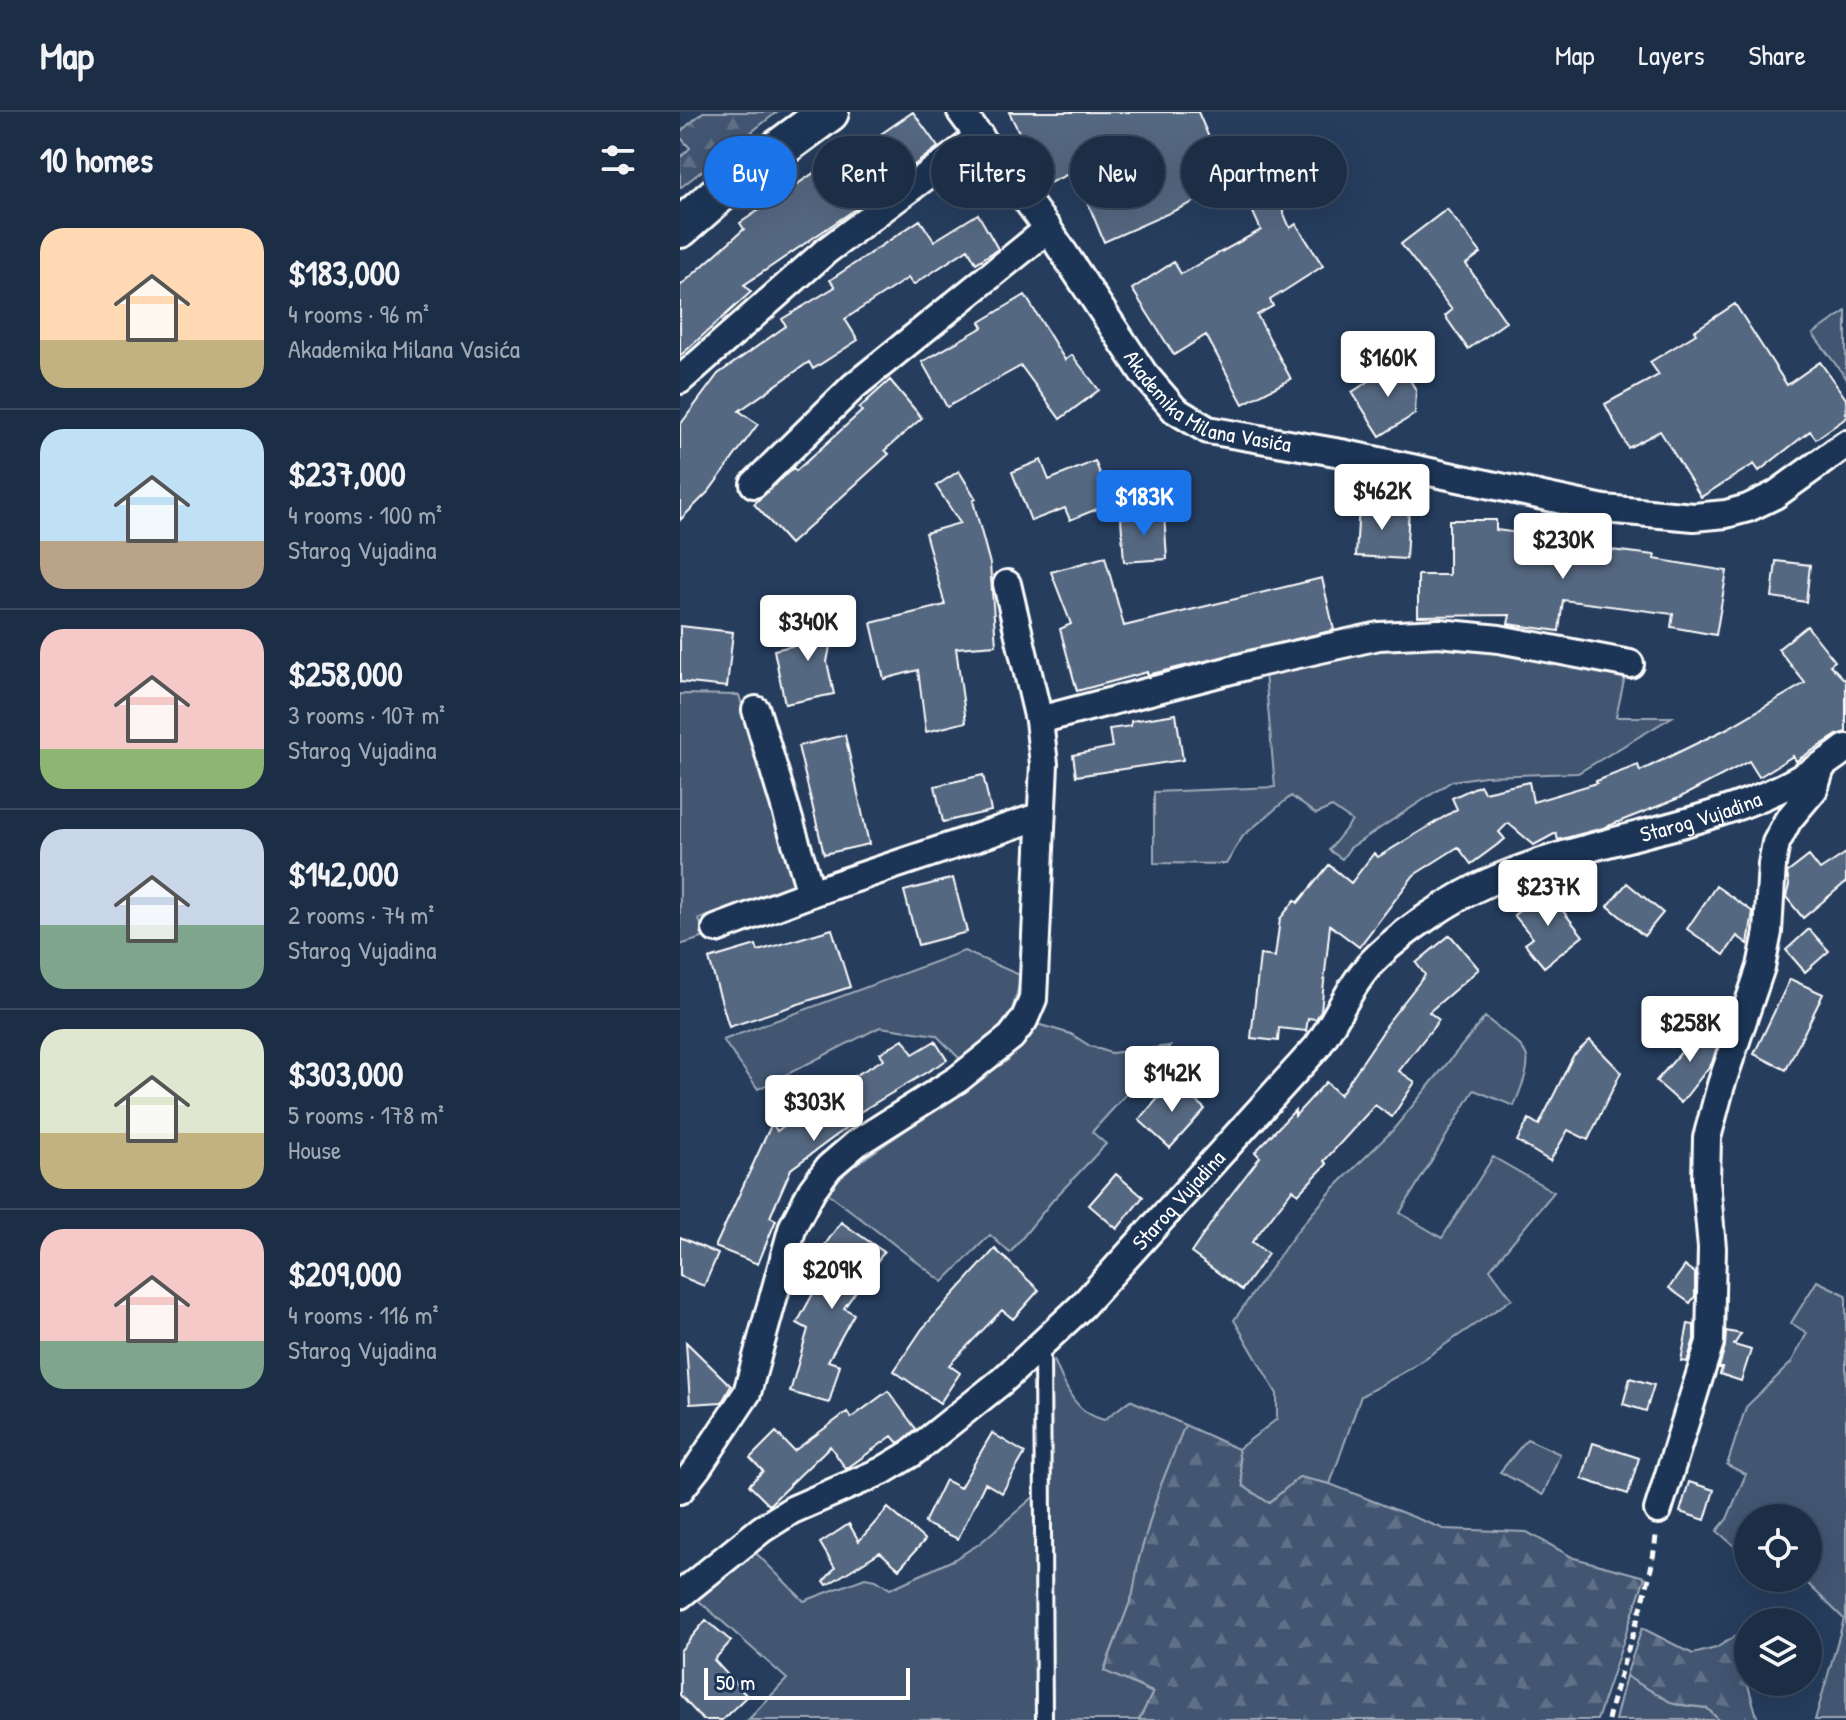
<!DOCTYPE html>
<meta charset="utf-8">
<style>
body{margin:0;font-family:"Patrick Hand",sans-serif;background:#293a51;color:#f1f3f6;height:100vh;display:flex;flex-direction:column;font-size:30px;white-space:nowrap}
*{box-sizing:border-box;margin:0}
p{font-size:26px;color:#a0a8b3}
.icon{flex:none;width:44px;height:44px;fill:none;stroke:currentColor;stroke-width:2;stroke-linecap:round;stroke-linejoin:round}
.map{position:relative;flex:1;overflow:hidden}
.panel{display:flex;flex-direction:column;background:#1c2e46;width:680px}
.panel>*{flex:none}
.guide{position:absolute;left:24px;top:24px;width:760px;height:72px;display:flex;gap:16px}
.controls{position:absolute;left:1054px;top:1392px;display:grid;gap:16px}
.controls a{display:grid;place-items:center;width:88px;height:88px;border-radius:50%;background:#1c2e46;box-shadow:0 8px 32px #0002,0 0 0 2px #3a4a5f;font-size:40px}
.scale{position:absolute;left:24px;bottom:20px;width:206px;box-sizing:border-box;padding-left:8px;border:4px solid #fff;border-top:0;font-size:22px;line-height:28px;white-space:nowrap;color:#fff;-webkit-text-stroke:6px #1d3557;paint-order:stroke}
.price{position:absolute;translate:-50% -68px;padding:0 18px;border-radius:8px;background:#fff;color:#222;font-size:26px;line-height:52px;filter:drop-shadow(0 2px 4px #0008)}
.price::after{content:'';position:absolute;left:50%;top:48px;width:24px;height:18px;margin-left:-12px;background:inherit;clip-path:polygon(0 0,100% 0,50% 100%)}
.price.current{background:#1a73e8;color:#fff}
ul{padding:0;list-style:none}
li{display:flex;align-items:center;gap:24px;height:200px;padding:0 40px}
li+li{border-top:2px solid #3a4a5f}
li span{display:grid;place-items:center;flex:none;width:224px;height:160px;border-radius:24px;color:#555}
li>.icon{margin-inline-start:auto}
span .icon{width:96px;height:96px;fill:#fffc;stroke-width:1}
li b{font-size:34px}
h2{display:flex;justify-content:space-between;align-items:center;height:96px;padding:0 40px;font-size:34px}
.tag{padding:0 28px;border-radius:36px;background:#1c2e46;box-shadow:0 8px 32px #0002,0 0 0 2px #3a4a5f;font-size:28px;line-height:72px}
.tag.current{background:#1a73e8;color:#fff}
header{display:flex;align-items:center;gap:48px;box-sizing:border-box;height:112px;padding:0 40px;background:#1c2e46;border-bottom:2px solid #3a4a5f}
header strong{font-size:38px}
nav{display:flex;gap:44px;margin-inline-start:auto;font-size:28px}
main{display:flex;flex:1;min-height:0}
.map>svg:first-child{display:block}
.grass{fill:#425672;stroke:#a0aab8;stroke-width:2}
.forest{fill:url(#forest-firs);stroke:#a0aab8;stroke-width:2}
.building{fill:#556781;stroke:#fff;stroke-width:2}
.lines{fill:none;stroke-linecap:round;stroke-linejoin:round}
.lane-casing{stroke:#fff;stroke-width:20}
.street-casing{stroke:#fff;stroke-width:32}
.secondary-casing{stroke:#fff;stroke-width:44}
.path{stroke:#fff;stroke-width:5;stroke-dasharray:8 6;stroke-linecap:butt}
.lane{stroke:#1d3557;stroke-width:14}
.street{stroke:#1d3557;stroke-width:26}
.secondary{stroke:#1d3557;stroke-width:38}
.labels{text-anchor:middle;stroke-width:8;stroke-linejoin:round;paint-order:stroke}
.street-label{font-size:22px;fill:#fff;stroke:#1d3557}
</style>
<header>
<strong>Map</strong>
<nav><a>Map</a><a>Layers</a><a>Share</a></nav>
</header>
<main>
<section class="panel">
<h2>10 homes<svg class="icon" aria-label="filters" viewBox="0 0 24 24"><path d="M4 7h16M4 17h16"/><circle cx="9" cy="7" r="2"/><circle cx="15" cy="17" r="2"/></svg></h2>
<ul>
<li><span style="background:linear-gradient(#ffd9b3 70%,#c2b280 0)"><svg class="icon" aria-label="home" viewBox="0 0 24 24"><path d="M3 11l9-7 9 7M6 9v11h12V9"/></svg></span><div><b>$183,000</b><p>4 rooms · 96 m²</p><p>Akademika Milana Vasića</p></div></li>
<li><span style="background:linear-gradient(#bfe0f5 70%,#b9a48a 0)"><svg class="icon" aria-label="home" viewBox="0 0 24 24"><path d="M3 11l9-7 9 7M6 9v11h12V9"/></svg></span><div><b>$237,000</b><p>4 rooms · 100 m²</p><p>Starog Vujadina</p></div></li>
<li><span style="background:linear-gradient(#f6c9c9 75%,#8fb573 0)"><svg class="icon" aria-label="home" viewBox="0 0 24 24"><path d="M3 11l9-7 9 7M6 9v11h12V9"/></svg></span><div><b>$258,000</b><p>3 rooms · 107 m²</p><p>Starog Vujadina</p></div></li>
<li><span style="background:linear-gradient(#c9d6e8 60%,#7fa58c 0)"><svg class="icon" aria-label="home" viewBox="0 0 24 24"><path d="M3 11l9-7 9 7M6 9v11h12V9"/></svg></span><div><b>$142,000</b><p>2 rooms · 74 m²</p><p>Starog Vujadina</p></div></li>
<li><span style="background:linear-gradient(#dfe7d0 65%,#c2b280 0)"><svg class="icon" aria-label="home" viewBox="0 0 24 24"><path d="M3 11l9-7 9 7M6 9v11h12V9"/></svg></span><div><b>$303,000</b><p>5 rooms · 178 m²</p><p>House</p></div></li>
<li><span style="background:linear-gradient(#f6c9c9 70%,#7fa58c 0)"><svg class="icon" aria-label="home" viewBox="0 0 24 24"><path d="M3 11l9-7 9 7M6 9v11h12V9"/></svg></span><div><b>$209,000</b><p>4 rooms · 116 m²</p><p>Starog Vujadina</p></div></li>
</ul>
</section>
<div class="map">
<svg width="1166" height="1608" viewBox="0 0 1166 1608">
<defs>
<pattern id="forest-firs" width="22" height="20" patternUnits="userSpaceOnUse" patternTransform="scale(2)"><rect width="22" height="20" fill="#425672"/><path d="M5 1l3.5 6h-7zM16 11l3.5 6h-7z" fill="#5e6f87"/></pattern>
</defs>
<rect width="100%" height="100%" fill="#263d5e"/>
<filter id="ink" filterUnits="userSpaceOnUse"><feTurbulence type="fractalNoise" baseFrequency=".0125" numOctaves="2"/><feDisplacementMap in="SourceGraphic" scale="16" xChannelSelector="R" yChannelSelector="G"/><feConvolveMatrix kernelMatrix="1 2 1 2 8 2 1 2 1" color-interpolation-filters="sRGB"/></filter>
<g filter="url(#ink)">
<path class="grass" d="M1166,199V266L1133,222Z
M749,534L818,536L945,564L936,605H992L898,661L805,664L772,669L670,736L662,747L649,738L672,709L652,695L636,702L611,684L563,724L546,752L474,751V680L595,675L585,561L691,536Z
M0,582L59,583L117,772L19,807L25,825L0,833Z
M284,839L342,864L332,898L316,920L284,951L256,923L200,915L78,977L43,928Z
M805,905C851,943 858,935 834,994L794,978L720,1101L762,1126L813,1045L874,1080L810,1157L832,1187L728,1258L681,1284L650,1372L619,1365L589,1391L563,1374L558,1337L597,1307V1282L554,1208L617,1119L654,1076L712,1019Z
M357,912L391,922L410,934L431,941L490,934L412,1020L426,1032L372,1089L330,1141L310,1123L263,1170L145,1079L172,1055L328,948Z
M1137,1169L1166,1183V1608H1135L1164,1507L1122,1466H1128V1406H1068V1446L1037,1419L1047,1407L1066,1362L1047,1353L1066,1295L1111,1251L1127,1221L1111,1211Z
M374,1248C386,1275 393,1300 424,1308L450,1288L505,1313L479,1378L459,1447L453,1482L424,1558L473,1581L459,1608H68L107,1567L18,1488L74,1439L124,1489L185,1466L196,1468L210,1477L273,1448L299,1432L357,1382L354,1258Z
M847,1327L880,1342L863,1383L820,1360Z
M946,1564L994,1592L1027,1596L1039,1608H935Z"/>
<path class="forest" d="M23,0H97L0,76V46L10,36L0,25V20Z
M505,1313L558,1337L563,1374L589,1391L619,1365L650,1372L764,1417L847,1420L894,1446L965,1465L917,1608H459L473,1580L424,1559L453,1482L459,1447L479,1378Z
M962,1516L1013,1542L1036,1536L1055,1524L1068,1532L1067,1570L1078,1608H1039L1027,1596L994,1592L946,1564Z"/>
<path class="building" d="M233,0L258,35L180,94L64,173L71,180L0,244V174L64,117L60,111L144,54L147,59Z
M329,0H518L550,74L424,130L408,91L471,65L453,24L405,42L410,52L365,73Z
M581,48L610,116L616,112L643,154L590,188L593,194L577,203L611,267L563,292L526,223L494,243L452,177L494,150L501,162L581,118L555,60Z
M767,97L801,141L786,152L826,210L788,237L765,204L772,198L721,132Z
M298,102L318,137L296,151L288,137L233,173L228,166L165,207L178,228L133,257L129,250L59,299L78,312L29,379L0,408V313L38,262L106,214L102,207L155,175L150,168L240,108L254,129Z
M345,183L385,248L392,243L419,278L380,307L341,254L267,295L242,250L303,215L300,210Z
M1055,192L1107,273L1140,250L1166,287V306L1136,327L1130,319L1079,359L1074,352L1021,385L980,319L948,336L925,292L979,263L970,250L1016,222L1014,219Z
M719,250L736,278L735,302L700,324L672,280Z
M210,268L242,306L205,338L209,342L110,432L74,392L113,356L116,359L182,299L179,296Z
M361,348L369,368L415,349L432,391L390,408L385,396L351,409L332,360Z
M279,359L296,387L293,389L310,452L316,533L276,536L286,610L246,620L238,558L204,567L191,511L265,493L245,421L280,411L256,374Z
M679,393L729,396L726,447L676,444Z
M484,402L487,447L444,450L441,406Z
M769,408H816V418L896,429V434L975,443L974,447L1047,459L1036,523L991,515L993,502L883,488L879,519L828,512L830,503L738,504V463H769Z
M425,445L444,514L642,466L654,518L467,563V560L397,579L380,517L391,512L371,460Z
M1096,449L1130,453L1126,490L1092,485Z
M135,499L156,504L147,550L154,582L105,592L94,538L129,530Z
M0,514L53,520L47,575L0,570Z
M1127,514L1155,549L1150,553L1166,569V620L1157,623L1116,649L1113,644L1079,665L1069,649L999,686L923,716L878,728L876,721L854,733L828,711L819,720L825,727L791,752L778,735L734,763L679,835L650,813L641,899L636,907L628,906L626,919L599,916L598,929L571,926L580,843L595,845L600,807L615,788L618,791L649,753L671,771L694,741L698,745L777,697L772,686L800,673L804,680L849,670L853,690L917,671L916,669L958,653L960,659L1048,616L1125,571L1098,537Z
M496,602L503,648L396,664L393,643L432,635L429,617L451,614V609Z
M165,623L189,732L144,742L118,634Z
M303,663L311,699L263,710L255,674Z
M1166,741V770L1123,806L1106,785L1109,773L1107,761L1129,744L1140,758Z
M273,766L287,820L238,833L224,779Z
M947,771L983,801L964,824L928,794Z
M1036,774L1073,800L1068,832L1057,824L1044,843L1007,817Z
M866,778L903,824L864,855L845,832L853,826L834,803Z
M152,817L170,875L49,915L29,847L76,833L78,839Z
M1129,817L1149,839L1125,860L1106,838Z
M770,823L799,857L749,900L759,908L719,959L735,970L712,1005L695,993L644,1049L647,1052L618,1082L613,1077L572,1130L588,1142L562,1178L511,1141L547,1088L580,1045L575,1040L615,998V1004L646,970L660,983L706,915L705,914L745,863L736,851Z
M1110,867L1143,882L1106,958L1074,942Z
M1026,912L1040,925L1032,951L1001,991L976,969Z
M223,927L233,942L255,929L267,948L165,1009L169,1014L111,1057L90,1105L96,1108L78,1152L35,1135L92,1011L97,1019L157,974L204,947L200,941Z
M910,928L941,960L908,1028L888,1018L870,1049L837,1029L849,1007L859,1013L893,944Z
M494,968L525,997L490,1036L459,1008Z
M436,1062L463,1085L437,1117L409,1093Z
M161,1110L204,1140L164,1196L174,1202L148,1249L160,1253L149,1291L110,1280L128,1217L117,1211L153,1145L142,1137Z
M0,1125L38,1142L24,1174L0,1164Z
M315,1137L359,1178L333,1207L322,1198L269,1253L280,1261L260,1291L214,1259L242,1217Z
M1005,1154L1015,1161V1184L1010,1191L989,1176Z
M1008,1212L1014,1213V1227L1007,1250L1001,1249Z
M1046,1219L1061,1222L1054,1233L1071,1238L1061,1269L1040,1262L1042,1256H1039L1045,1234Z
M6,1230L51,1274L42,1290L10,1292Z
M950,1266L974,1273L966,1299L943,1292Z
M208,1279L236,1317L223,1328L218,1331L212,1324L166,1357L150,1334L89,1393L69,1373L83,1359L70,1346L96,1320L114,1339L167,1300L171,1306Z
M312,1321L345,1341L322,1381L305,1371L278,1427L244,1411L265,1368L280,1376Z
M913,1331L959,1346L948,1382L902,1367Z
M1009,1370L1034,1378L1025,1408L1000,1400Z
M208,1396L245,1428L219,1457L200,1440L147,1473L144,1469L155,1456L140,1431L169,1412L179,1429Z
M26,1508L51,1529L34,1548L67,1584L42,1608H23L0,1583V1539Z"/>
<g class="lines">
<defs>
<path id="lane" d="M362,1231L364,1608"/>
<g id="street">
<path id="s1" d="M281,0L368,117L464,262L495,298L528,318L661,341L924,397L1014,405L1046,402L1068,396L1095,383L1166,332"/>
<path d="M0,268L146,139L300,24"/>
<path d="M74,372L174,274L368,117"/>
<path d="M76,598L131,781L361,704"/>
<path d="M359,608L578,551L699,524L759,521L819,527L950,552"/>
<path d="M36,817L131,781"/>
<path d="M0,1378L18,1355L67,1281L113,1114L132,1078L149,1055L177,1031L278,967L331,925L344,908L353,887L364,652L359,608L327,472"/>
<path d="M978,1398L1030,1230L1032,1136L1026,1069L1027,1026L1041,973L1081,855L1088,820L1092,752L1096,731L1108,708L1134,677L1141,656"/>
<path id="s2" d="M0,1483L82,1417L112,1398L202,1359L232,1341L322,1269L402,1194L637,935C658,906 671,869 698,844C726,817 773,786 809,770C925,718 1063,718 1166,636"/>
</g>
<path id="secondary" d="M0,116L42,79L149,0"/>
</defs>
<use href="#lane" class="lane-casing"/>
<use href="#street" class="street-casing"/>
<use href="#secondary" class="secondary-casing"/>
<path class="path" d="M928,1608C942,1543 969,1491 976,1424"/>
<use href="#lane" class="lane"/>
<use href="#street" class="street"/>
<use href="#secondary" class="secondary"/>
</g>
</g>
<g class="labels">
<g class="street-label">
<text dy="8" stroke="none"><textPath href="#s1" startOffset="392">Akademika Milana Vasića</textPath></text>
<text dy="8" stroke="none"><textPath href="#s2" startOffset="1314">Starog Vujadina</textPath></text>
<text dy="8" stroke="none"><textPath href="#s2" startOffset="642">Starog Vujadina</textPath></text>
</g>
</g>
</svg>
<div class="controls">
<a><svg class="icon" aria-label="locate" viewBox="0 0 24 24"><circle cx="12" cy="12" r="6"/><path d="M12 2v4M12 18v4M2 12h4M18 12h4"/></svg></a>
<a><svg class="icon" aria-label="layers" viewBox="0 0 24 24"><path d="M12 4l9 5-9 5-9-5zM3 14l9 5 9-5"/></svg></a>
</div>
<div class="scale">50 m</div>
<b class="price" style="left:708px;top:287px">$160K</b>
<b class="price" style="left:702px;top:420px">$462K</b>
<b class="price current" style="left:464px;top:426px">$183K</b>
<b class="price" style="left:883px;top:469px">$230K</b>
<b class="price" style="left:128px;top:551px">$340K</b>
<b class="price" style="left:868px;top:816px">$237K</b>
<b class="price" style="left:1010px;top:952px">$258K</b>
<b class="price" style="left:492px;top:1002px">$142K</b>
<b class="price" style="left:134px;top:1031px">$303K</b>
<b class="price" style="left:152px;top:1199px">$209K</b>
<div class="guide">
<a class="tag current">Buy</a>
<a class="tag">Rent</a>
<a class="tag">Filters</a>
<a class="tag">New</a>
<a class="tag">Apartment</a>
</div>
</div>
</main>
